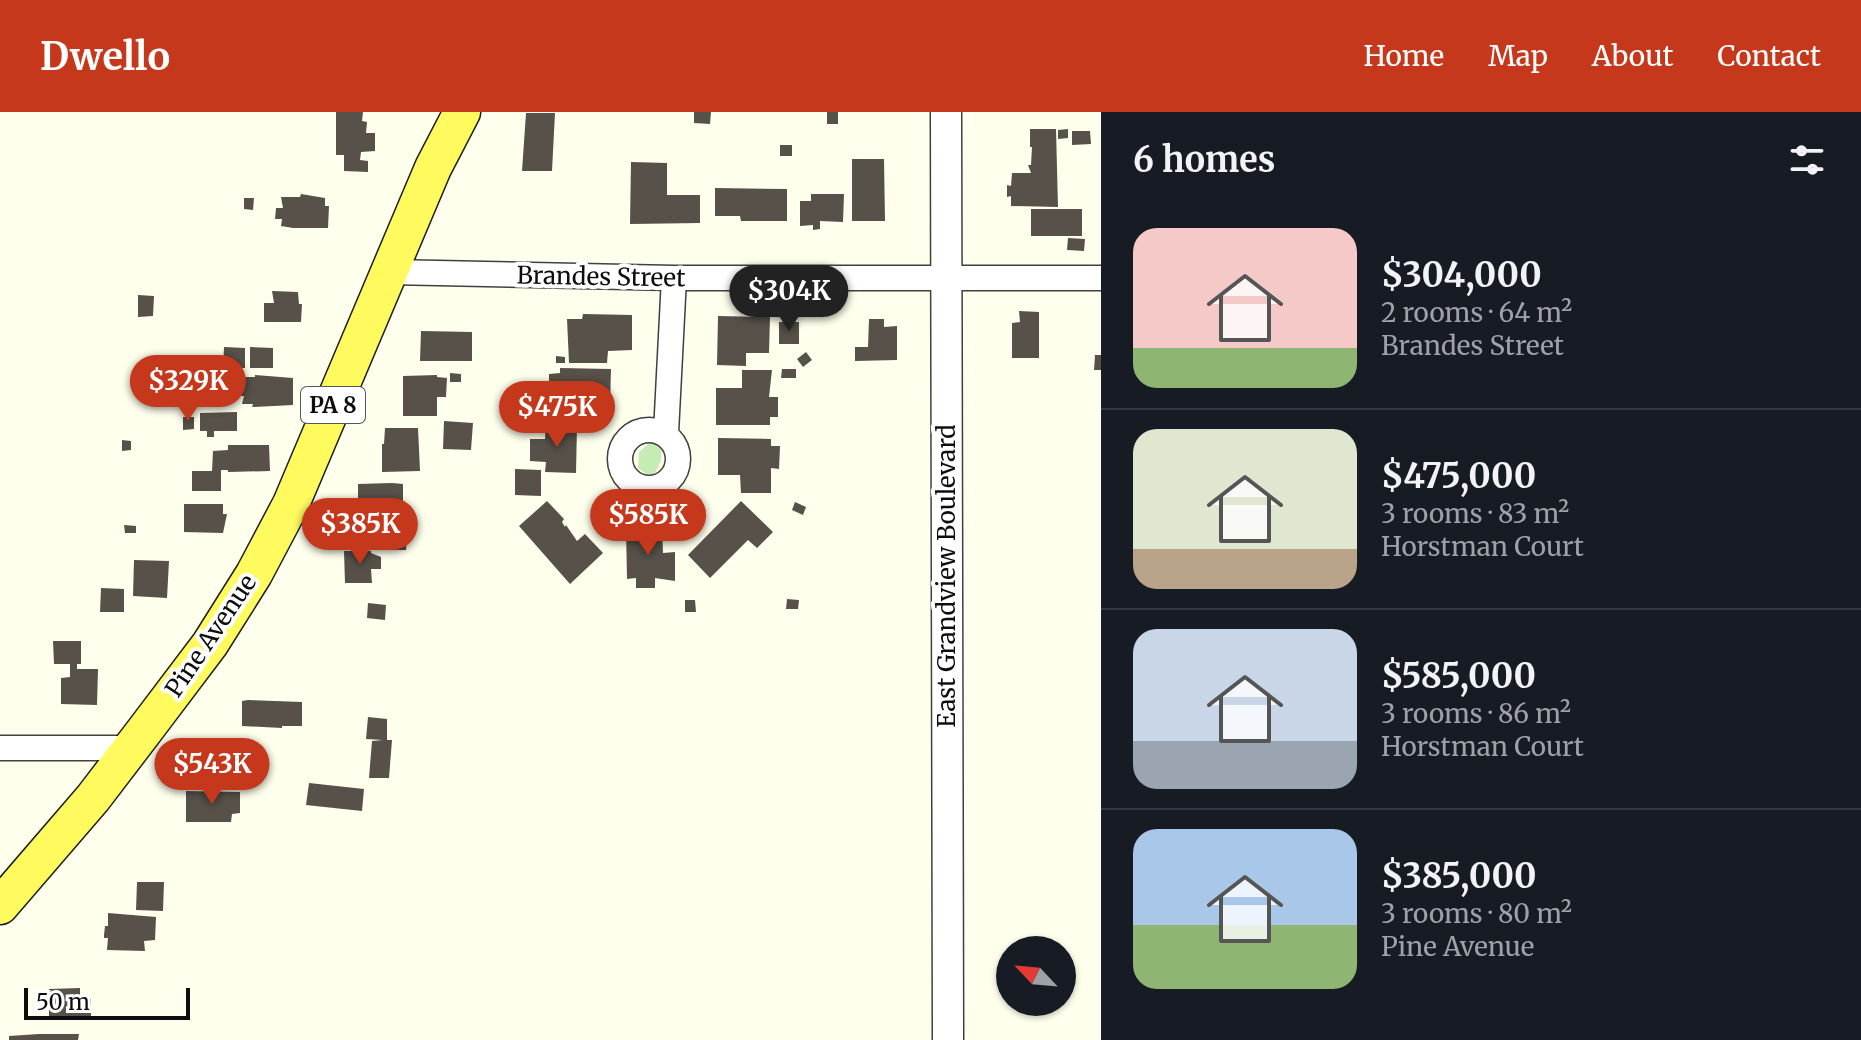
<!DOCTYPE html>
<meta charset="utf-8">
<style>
body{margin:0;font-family:Merriweather,serif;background:#242831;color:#f1f3f6;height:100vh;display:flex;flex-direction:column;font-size:30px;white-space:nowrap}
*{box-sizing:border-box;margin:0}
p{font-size:26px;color:#9ea1a6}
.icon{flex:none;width:44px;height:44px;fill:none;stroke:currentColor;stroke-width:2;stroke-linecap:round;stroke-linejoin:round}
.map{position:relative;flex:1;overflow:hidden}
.side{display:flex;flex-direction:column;background:#171b24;width:760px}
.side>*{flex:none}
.needle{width:52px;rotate:296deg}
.tools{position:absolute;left:996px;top:824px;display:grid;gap:16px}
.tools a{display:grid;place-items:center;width:80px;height:80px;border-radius:50%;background:#171b24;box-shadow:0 2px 6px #0004;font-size:40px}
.scale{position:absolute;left:24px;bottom:20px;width:166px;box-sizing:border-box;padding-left:8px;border:4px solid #0d0d0d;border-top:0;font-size:22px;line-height:28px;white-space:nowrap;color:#0d0d0d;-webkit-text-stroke:6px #fff;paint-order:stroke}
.price{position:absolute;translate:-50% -68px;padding:0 18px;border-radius:28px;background:#c6381c;color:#fff;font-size:26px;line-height:52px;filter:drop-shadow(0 2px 4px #0008)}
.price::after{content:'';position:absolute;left:50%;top:48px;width:24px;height:18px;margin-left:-12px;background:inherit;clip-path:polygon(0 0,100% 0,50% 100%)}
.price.on{background:#222;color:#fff}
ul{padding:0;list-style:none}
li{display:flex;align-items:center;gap:24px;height:200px;padding:0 32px}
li+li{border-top:2px solid #363941}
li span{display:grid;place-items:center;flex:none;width:224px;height:160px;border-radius:24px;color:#555}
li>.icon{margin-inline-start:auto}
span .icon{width:96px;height:96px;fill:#fffc;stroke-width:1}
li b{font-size:34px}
h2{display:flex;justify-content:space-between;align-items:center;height:96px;padding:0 32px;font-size:34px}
header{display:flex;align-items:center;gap:48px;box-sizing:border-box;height:112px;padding:0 40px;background:#c6381c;color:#fff}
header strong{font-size:38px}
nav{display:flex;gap:44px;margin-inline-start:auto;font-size:28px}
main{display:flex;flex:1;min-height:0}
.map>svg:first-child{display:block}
.green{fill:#c5ecb4}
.building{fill:#575149}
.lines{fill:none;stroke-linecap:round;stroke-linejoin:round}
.minor-casing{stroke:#404040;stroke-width:27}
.tertiary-casing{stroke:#404040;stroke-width:33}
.primary-casing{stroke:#1e1e1e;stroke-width:39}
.minor{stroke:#fff;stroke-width:24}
.tertiary{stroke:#fff;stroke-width:30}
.primary{stroke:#fffa5d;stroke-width:36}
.labels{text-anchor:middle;stroke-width:8;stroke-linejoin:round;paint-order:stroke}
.shield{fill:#fff;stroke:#565656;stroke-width:2}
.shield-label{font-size:22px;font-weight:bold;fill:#0d0d0d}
.street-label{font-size:24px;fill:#0d0d0d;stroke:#fff}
</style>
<header>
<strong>Dwello</strong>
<nav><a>Home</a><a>Map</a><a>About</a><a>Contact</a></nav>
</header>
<main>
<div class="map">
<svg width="1101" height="928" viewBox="0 0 1101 928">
<rect width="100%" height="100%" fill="#ffffed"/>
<path class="green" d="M658,329L662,332L661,349L654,363L646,362L638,356L639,340L649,331Z"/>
<path class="building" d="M336,0H363L362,9L367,10L366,21H375V39L361,40L360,48L368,49V60L344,59V43H336Z
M694,0H711L710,12L694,11Z
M827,0H838V12H827Z
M526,1H555L552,59H522Z
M1030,17H1056L1058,95L1011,94V84L1007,85V73L1011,74L1012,61H1031L1028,53H1031L1032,35H1030Z
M1068,17V26L1058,27V18Z
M1072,19H1090L1091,32L1072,33Z
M780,33H792V44H780Z
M852,47H884L885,109H852Z
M631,50L667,51V83H700V111L630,112Z
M715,76L787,77V109H741L740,104H715Z
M301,82L325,86V94H329L328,116H293L281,114L282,107H275L276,96H283L281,85H300Z
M811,82H844L843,110L820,109V117L813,118V113L800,114V89H811Z
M244,86H254L253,98L244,97Z
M1031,97H1082V124H1031Z
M1068,126L1085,127L1084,139L1067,138Z
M272,179L298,180L299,192H302L301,210H264V191H274Z
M138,183L154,184L153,204L138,205Z
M1019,199L1039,200V246H1012V211L1020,210Z
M583,202L632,203V238L608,239L607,251H569L567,207H582Z
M718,204L770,205L769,241H746V254L717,253Z
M869,207H884V215L897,214V248L855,249V235H868Z
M779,210H799V232H779Z
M421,219L472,220V249H420Z
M224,235L245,236V256H223Z
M250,235L273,236V256H250Z
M806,240L812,248L803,255L797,247Z
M1095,243H1101V258H1094Z
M556,244L565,245V251H556Z
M560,256L611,257L610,293L586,292L585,304H557L558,288H549V262L560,261Z
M782,257H796V266H781Z
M742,258H772L769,285H778V305H770V313H716V276H742Z
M450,261L461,262V270H450Z
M255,263L293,266V293L252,295L253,292H242L244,284H234V272H244L243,265H255Z
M437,263V265L447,266L446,285H437V304H403V264Z
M237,300V319H214V325H207V319H200V301Z
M183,305H194V317L183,318Z
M444,309L473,311L471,338L443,337Z
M546,313L577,314L576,361L545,360L546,350L530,349V327H545Z
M385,316H418L420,359L382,360V332H384Z
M718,326L771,327V334H780L779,357L771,356V381H741L740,363H718Z
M122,328L131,329V338L122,339Z
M228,333H269L270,359L228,360V358H221V379H192V359H212L213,339L228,338Z
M515,357L541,358V384L515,383Z
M392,371L403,372V391L392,392V413L358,412V372Z
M547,389L564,407L562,410L565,415L566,413L577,429L585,422L603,441L570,472L519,414Z
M741,389L773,420L757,436L748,428L710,466L688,443Z
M795,390L806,395L803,403L792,398Z
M184,392H223V402H227L223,421L184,420Z
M124,413L136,414V421H125Z
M626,416H662L663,441L675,440V469L655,466V476H636V466L627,467Z
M407,423L406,438H378V424Z
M344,439H371V441L381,445V457H371L372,471H345Z
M134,448L169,449L167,486L133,484Z
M101,476L124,477V500H100Z
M787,487L799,488L798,497H786Z
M685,488H695L696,500H685Z
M368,491L386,493L385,508L367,506Z
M53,529H81V552H77V557H98L97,593L61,592V566L70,565V552H54Z
M248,588L302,590V614H282V616L242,614V589Z
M368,605L387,607V628H392L389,666H369L372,629L383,628L366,627Z
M309,671L364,677L362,699L306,693Z
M186,679L240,680V701L232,702L231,710H186Z
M137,770H164L163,799L136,798Z
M108,801L156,805L155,828L144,829L145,839L107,838L108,826H104V823L105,814H108Z
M80,876V887H91V904L49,906V894L45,895V887L49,886V877Z
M39,922H79L78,928H9V924Z"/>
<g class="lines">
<defs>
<path id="minor" d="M389,160L674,166H1101
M620 347a29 29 0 1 1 58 0a29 29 0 1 1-58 0Z
M666,321L674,166
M0,636H131"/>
<path id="tertiary" d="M946,0L948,928"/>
<path id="primary" d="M0,794L93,686L145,618L210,532L254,462L291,392L433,56L462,0"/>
</defs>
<use href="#minor" class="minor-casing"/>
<use href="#tertiary" class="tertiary-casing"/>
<use href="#primary" class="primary-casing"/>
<use href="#minor" class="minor"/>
<use href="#tertiary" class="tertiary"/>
<use href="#primary" class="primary"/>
</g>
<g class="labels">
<rect class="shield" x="301" y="275" width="64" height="36" rx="6"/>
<g class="shield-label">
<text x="333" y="301">PA 8</text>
</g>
<g class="street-label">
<text transform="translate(601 165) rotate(1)" y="8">Brandes Street</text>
<text transform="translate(947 464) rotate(-90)" y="8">East Grandview Boulevard</text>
<text transform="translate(211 524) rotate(-56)" y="8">Pine Avenue</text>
</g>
</g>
</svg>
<div class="tools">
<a><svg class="needle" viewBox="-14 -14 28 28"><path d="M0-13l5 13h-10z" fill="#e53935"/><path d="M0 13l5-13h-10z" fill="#9ea1a6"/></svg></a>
</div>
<div class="scale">50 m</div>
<b class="price on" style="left:789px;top:221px">$304K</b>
<b class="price" style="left:188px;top:311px">$329K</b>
<b class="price" style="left:557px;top:337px">$475K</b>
<b class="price" style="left:648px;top:445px">$585K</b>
<b class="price" style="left:360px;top:454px">$385K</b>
<b class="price" style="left:212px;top:694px">$543K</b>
</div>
<section class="side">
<h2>6 homes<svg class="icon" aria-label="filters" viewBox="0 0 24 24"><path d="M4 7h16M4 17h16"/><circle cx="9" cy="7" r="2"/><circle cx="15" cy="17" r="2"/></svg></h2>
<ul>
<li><span style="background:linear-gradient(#f6c9c9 75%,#8fb573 0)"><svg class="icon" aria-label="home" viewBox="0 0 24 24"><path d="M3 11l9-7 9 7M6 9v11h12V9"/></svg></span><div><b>$304,000</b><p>2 rooms · 64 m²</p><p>Brandes Street</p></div></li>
<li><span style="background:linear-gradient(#dfe7d0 75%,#b9a48a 0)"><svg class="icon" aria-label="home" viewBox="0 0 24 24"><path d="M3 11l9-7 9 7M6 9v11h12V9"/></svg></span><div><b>$475,000</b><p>3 rooms · 83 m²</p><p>Horstman Court</p></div></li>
<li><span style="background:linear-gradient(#c9d6e8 70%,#9aa5b1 0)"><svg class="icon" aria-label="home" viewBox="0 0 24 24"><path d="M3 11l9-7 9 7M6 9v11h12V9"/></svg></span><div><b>$585,000</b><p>3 rooms · 86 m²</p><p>Horstman Court</p></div></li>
<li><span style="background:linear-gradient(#a9c7e8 60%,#8fb573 0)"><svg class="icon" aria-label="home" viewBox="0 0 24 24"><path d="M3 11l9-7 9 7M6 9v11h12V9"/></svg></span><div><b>$385,000</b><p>3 rooms · 80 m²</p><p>Pine Avenue</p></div></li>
</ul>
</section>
</main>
